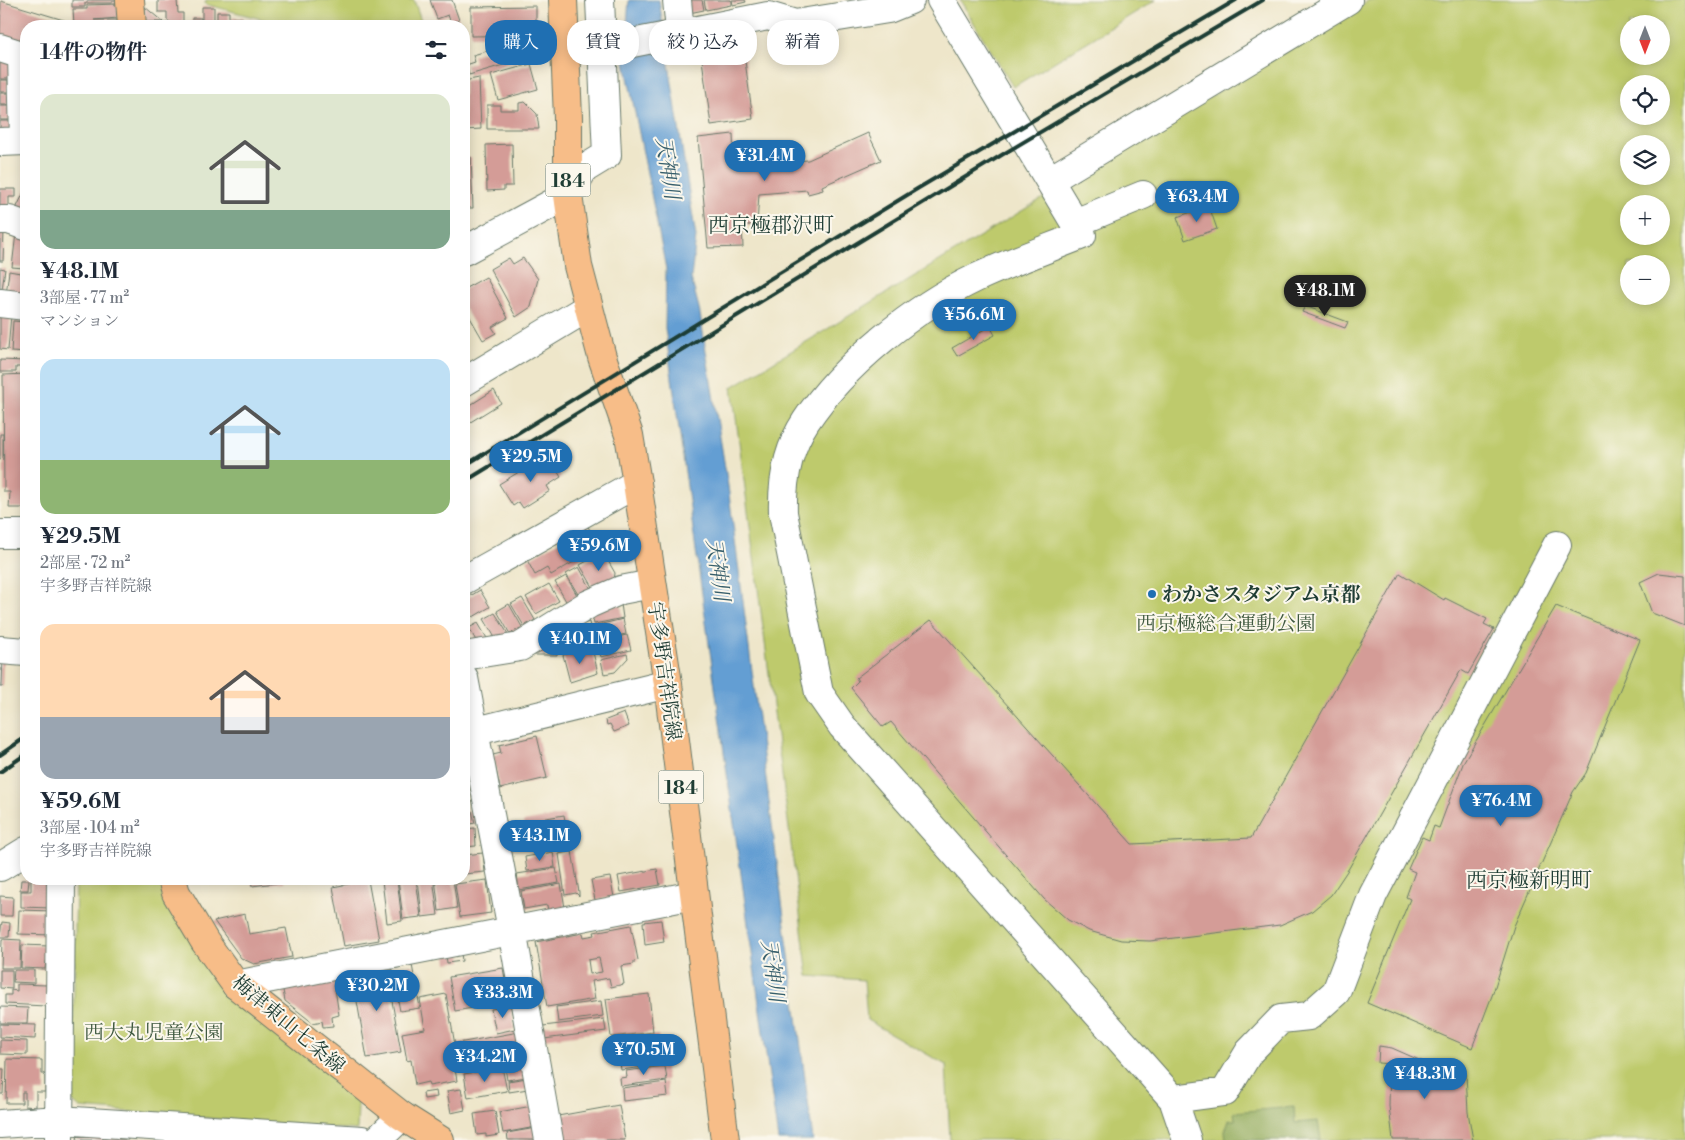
<!DOCTYPE html>
<html lang="ja">
<meta charset="utf-8">
<style>
body{margin:0;font-family:"Libre Bodoni","Noto Serif JP",serif;background:#f2f2f3;color:#1f2937;height:100vh;display:flex;flex-direction:column;font-size:19px;white-space:nowrap}
*{box-sizing:border-box;margin:0}
p{font-size:16px;color:#747a83}
.icon{flex:none;width:28px;height:28px;fill:none;stroke:currentColor;stroke-width:2;stroke-linecap:round;stroke-linejoin:round}
.map{position:relative;flex:1;overflow:hidden}
.details{position:absolute;left:20px;top:20px;width:450px;height:865px;display:flex;flex-direction:column;background:#fff;border-radius:20px;box-shadow:0 2px 12px #0003}
.details>*{flex:none}
.banner{position:absolute;left:485px;top:20px;width:475px;height:45px;display:flex;gap:10px}
.needle{width:32px;rotate:180deg}
.fabs{position:absolute;left:1620px;top:15px;display:grid;gap:10px}
.fabs a{display:grid;place-items:center;width:50px;height:50px;border-radius:50%;background:#fff;box-shadow:0 2px 12px #0003;font-size:25px}
.price{position:absolute;translate:-50% -42px;padding:0 11px;border-radius:18px;background:#1f6fb2;color:#fff;font-size:16px;line-height:32px;filter:drop-shadow(0 1px 2px #0008)}
.price::after{content:'';position:absolute;left:50%;top:30px;width:15px;height:11px;margin-left:-8px;background:inherit;clip-path:polygon(0 0,100% 0,50% 100%)}
.price.active{background:#222;color:#fff}
ul{padding:0;list-style:none}
li{display:grid;align-content:center;gap:10px;height:265px;padding:0 20px}
li span{display:grid;place-items:center;height:155px;border-radius:15px;color:#555}
li>.icon{margin-inline-start:auto}
span .icon{width:90px;height:90px;fill:#fffc;stroke-width:1}
li b{font-size:21px}
h2{display:flex;justify-content:space-between;align-items:center;height:60px;padding:0 20px;font-size:21px}
.pill{padding:0 18px;border-radius:20px;background:#fff;box-shadow:0 2px 12px #0003;font-size:18px;line-height:45px}
.pill.active{background:#1f6fb2;color:#fff}
.map>svg:first-child{display:block}
.green{fill:#beca6c;stroke:#6e8450;fill-rule:evenodd}
.forest{fill:#96ae60;stroke:#5a764a}
.water{fill:#649ed3;stroke:#426e84}
.building{fill:#d49c97;fill-rule:evenodd}
.lines{fill:none;stroke-linecap:round;stroke-linejoin:round}
.minor-casing{stroke:#677868;stroke-width:30}
.major-casing{stroke:#677868;stroke-width:30}
.minor{stroke:#fff;stroke-width:28}
.major{stroke:#f7bd88;stroke-width:28}
.rail{stroke:#1f3d34;stroke-width:4}
.poi-dot{fill:#1f6fb2;stroke:#fbf7ec;stroke-width:2}
.labels{text-anchor:middle;stroke-width:4;stroke-linejoin:round;paint-order:stroke}
.shield{fill:#fbf7ec;stroke:#61756b;stroke-width:1}
.shield-label{font-size:19px;font-weight:bold;fill:#1f3d34}
.poi-label{font-size:20px;font-weight:bold;fill:#1f3d34;stroke:#fbf7ec;text-anchor:start}
.park-label{font-size:20px;fill:#3f593f;stroke:#fbf7ec}
.street-label{font-size:20px;fill:#1f3d34;stroke:#fbf7ec}
.water-label{font-size:21px;font-style:italic;fill:#375f6c;stroke:#fbf7ec}
.neighbourhood-label{font-size:21px;fill:#1f3d34;stroke:#fbf7ec}
</style>
<div class="map">
<svg width="1685" height="1140" viewBox="0 0 1685 1140">
<rect width="100%" height="100%" fill="#fbf7ec"/>
<filter id="ink" filterUnits="userSpaceOnUse"><feTurbulence type="fractalNoise" baseFrequency=".02" numOctaves="2"/><feDisplacementMap in="SourceGraphic" scale="10" xChannelSelector="R" yChannelSelector="G"/><feConvolveMatrix kernelMatrix="1 2 1 2 8 2 1 2 1" color-interpolation-filters="sRGB"/></filter>
<filter id="wash" filterUnits="userSpaceOnUse"><feTurbulence type="fractalNoise" baseFrequency=".0096" numOctaves="4" result="noise"/><feDisplacementMap in="SourceGraphic" scale="20" xChannelSelector="R" yChannelSelector="G"/><feGaussianBlur stdDeviation="1.12" result="paint"/><feColorMatrix in="noise" values="0 0 0 0 0 0 0 0 0 0 0 0 0 0 0 0 0 1.4 0 .05"/><feComposite in="paint" operator="in"/></filter>
<g filter="url(#wash)">
<rect width="100%" height="100%" fill="#eee6ca"/>
<path class="green" d="M206,0H414L423,26H287L205,4Z
M960,0H1156L1013,87Z
M1369,0H1685V1140H950L946,1065L867,1020L864,980L808,976L732,387ZM1629,24H1661V56H1629ZM1629,84H1661V116H1629ZM1629,144H1661V176H1629ZM1629,204H1661V236H1629ZM1629,264H1661V296H1629Z
M76,879H160L220,985L245,1011L346,1084L358,1104L357,1130L80,1108L72,1101Z"/>
<path class="forest" d="M1294,1107L1295,1123L1318,1121L1321,1140H1226L1225,1131L1229,1120H1235L1234,1112Z"/>
<path class="water" d="M629,0H659L696,237L691,278L699,308L728,486L813,1140H778L665,328L666,269L624,57Z"/>
<g id="blocks">
<path class="building" d="M72,0H116V3H85V7H72Z
M158,0H177L178,13H183V26H176L167,20V12H158Z
M430,0H452L459,20L451,23L448,15L437,19Z
M687,0H702L704,10L689,13Z
M704,0H731V5L706,10Z
M732,0H745L746,2L733,5Z
M1,1L70,22V26H26V43L0,36Z
M118,4V18L94,20H118V26H74L73,9H87V5Z
M536,6V35L471,36V7Z
M145,7L163,22H145Z
M202,7H214V26H202Z
M217,12H229V26H217Z
M192,18H201V26H192Z
M232,18H243L242,26H232Z
M146,23H170L172,26H146Z
M741,32L753,119L711,125L699,38Z
M532,38L537,55L469,75L466,65L475,62L473,55Z
M0,59H11V79H0Z
M531,64L538,89L498,100L491,75Z
M479,78L481,129L464,130V81Z
M0,80H8V92H0Z
M0,93H13V105H0Z
M525,102L537,114L539,129H487V105H500V110H519V103Z
M0,106H10V120H0Z
M0,121H13V131L0,135Z
M868,133L881,160L822,186L823,190L808,194L807,190L759,194L757,225H742L743,247L708,248L698,138L733,134L734,166L808,160Z
M512,144L513,186H504V190L487,191L486,145Z
M471,157L473,208H464V158Z
M26,188V221L13,215Z
M0,189H16V197H9V214H0Z
M1209,206L1217,229L1185,240L1177,217Z
M0,230H4L3,261H0Z
M16,233L26,234L24,268L12,267Z
M509,258L513,264L523,258L538,279L531,307L516,317L490,269Z
M0,268L5,269L1,296H0Z
M9,271L26,274V295H6Z
M486,277L508,318L492,327L496,333L483,340L464,307V289Z
M1305,306L1348,322L1345,328L1302,312Z
M0,314L11,315L8,350L0,349Z
M13,321L26,322V353L11,352Z
M990,326L995,335L957,356L952,348Z
M0,360L26,361V367H16V372H0Z
M26,374V508H9L10,492H4L3,375Z
M494,390L501,403L464,426V409Z
M0,434H3V459L0,460Z
M547,455L561,477L547,486L550,491L523,508L519,502L513,506L499,484Z
M587,525L600,547L551,575L547,568L535,575L527,560Z
M603,552L615,573L614,581L596,592L580,565Z
M579,567L591,589L579,596L566,574Z
M1400,573L1444,600L1445,598L1487,619L1484,624L1494,629L1468,674L1461,670L1349,868L1331,895L1312,911L1280,925L1150,941L1121,940L1089,931L1068,920L1044,899L891,722L883,727L851,688L858,681L856,678L931,620L1132,844L1251,838Z
M1659,573L1685,576V626L1652,613L1640,582Z
M566,576L578,597L567,603L555,582Z
M549,584L559,601L536,614L526,597Z
M480,590L490,607L473,617L464,600Z
M522,598L535,620L524,626L511,604Z
M509,604L522,627L510,634L497,611Z
M621,604L623,618L594,624L591,611Z
M1556,606L1640,640L1586,773L1573,792L1514,926L1493,993L1472,1048L1367,1003L1410,899L1406,897L1415,872L1408,869L1422,837L1429,840L1434,826L1439,828L1464,761Z
M495,613L508,634L497,641L484,619Z
M623,619L626,634L597,640L594,626Z
M589,622L593,642L567,647L564,631Z
M478,623L488,640L479,646L469,628Z
M627,635L631,650L601,657L597,641Z
M557,636V655H528Z
M592,648L598,673L570,682L563,655L577,651L580,660L578,652Z
M627,654L628,658L615,672L604,674L601,660Z
M0,655H3L2,687H0Z
M624,713L629,726L614,732L610,724L607,725L606,720Z
M537,736L547,778L500,789L493,755L501,753L499,745Z
M464,764L466,766L467,789H464Z
M472,811L475,823L464,825V812Z
M564,815L569,844L527,850L523,822Z
M475,828L476,846L464,847V829Z
M572,851L579,892V896L576,893L565,895L559,854Z
M553,852L555,867L527,871L525,857Z
M483,853L485,872L464,874V855Z
M556,868L559,883L519,890L517,874Z
M657,869L660,885L621,892L618,876Z
M610,877L614,897L595,900L591,880Z
M31,879H49L51,908L21,907V891H31Z
M251,879H284V882L252,886Z
M397,879L402,921L387,923L382,880Z
M398,879H416L421,917L403,919Z
M418,879H433L438,915L422,917Z
M435,879H453L457,908L439,911Z
M21,880H29L28,890H20Z
M368,880L379,940L344,946L333,887Z
M487,880L491,913L460,917L455,884Z
M561,884L565,908L548,911L547,905L524,909L521,891Z
M0,896L13,897L12,916H0Z
M19,910L54,911V935L18,934Z
M245,914L249,934L286,928L292,957L254,964L241,958L214,921Z
M661,920L664,942L645,945L643,922Z
M2,922L10,923L9,937H0Z
M631,925L638,960L634,961V964L621,966L624,984L611,987L609,978L592,981L595,999L547,1007L536,942L583,933L584,937L595,935L594,932ZM599,958L602,972L590,974L588,960Z
M2,939L21,940L20,968H1Z
M22,945L49,946V961H46L45,969L21,968Z
M461,953L462,961L447,963L446,955Z
M412,965L420,1008L400,1011L392,969Z
M386,967L401,1052L367,1058L352,973Z
M503,968L509,1002L455,1011L449,977Z
M0,970H12V989L0,988Z
M14,970H34V983L13,982Z
M333,976L339,1015L332,1017L333,1026L323,1027L322,1021L313,1023L285,1001L282,985Z
M17,984L47,985L46,1006L5,1004V995H11V990L17,991Z
M446,994L458,1062L454,1063L457,1081L429,1086L428,1082L415,1085L411,1060L407,1061L402,1033L425,1029L420,999Z
M649,994L653,1032L611,1037L606,999Z
M601,1001L603,1016L558,1022L556,1007Z
M511,1006L515,1029L496,1033L491,1009Z
M0,1007L28,1008L27,1023H0Z
M604,1019L606,1031L544,1039L543,1026Z
M0,1024L36,1025L35,1039L0,1037Z
M519,1032L524,1055L463,1066L458,1043Z
M658,1035L660,1048L617,1054L615,1040Z
M0,1040L27,1041V1055L0,1054Z
M1379,1046L1392,1048L1460,1078L1462,1073L1466,1074L1468,1112L1473,1140H1393L1389,1106L1390,1064L1378,1063Z
M663,1050L665,1064L621,1070L619,1056Z
M524,1057L527,1077L507,1080L504,1061Z
M7,1059L42,1060V1074H45V1092H36V1107L25,1106V1092H22V1103H6Z
M665,1066L667,1080L621,1086L620,1078L627,1077L626,1071Z
M502,1067L507,1091L468,1098L464,1074Z
M0,1069H4L3,1094H0Z
M527,1078L528,1089L509,1092L508,1081Z
M666,1082L668,1096L623,1101L622,1088Z
M461,1089L465,1110L451,1113L447,1091Z
M436,1091L437,1097L424,1099L423,1093Z
M619,1105L625,1140H562L558,1116Z
M532,1106L536,1127L503,1133L499,1112Z
M495,1111L499,1135L486,1137V1134L477,1135L474,1114Z
M536,1128L538,1140H508L507,1133Z
M78,1134L128,1138V1140H77Z"/>
</g>
</g>
<g filter="url(#ink)">
<use href="#blocks" fill-opacity="0" stroke="#677868" stroke-width="1"/>
<g class="lines">
<defs>
<path id="minor" d="M677,0L680,32
M941,0L1082,235C1047,249 1010,262 976,278C915,307 843,365 806,421C788,448 782,482 783,513L819,693L842,726L1173,1099L1187,1140
M0,48L22,55L24,141
M602,49L768,16L795,24L888,9L910,0
M0,142L26,141
M1050,180L1348,0
M0,220H9L26,226
M1075,223L1143,195
M464,251L568,195L584,169L607,155L600,0
M0,303L26,306
M464,382L587,308
M0,534H26
M464,580L637,483
M0,650L26,652
M464,656L520,647L589,604L621,590L652,584
M464,678L512,930L549,1140
M464,734L668,684
M0,867L26,851
M236,985L694,895
M1173,1099L1225,1092L1249,1052L1281,1019L1309,1016L1336,992L1373,895L1557,545
M0,1124L59,1120L362,1140
M59,1140L61,879
M377,1140L402,1116"/>
<path id="major" d="M130,0L132,26
M563,0L568,118V195L578,266L602,357L629,435L637,483L668,684L725,1140
M172,879L176,893L205,942L236,985L402,1116L440,1140"/>
</defs>
<use href="#minor" class="minor-casing"/>
<use href="#major" class="major-casing"/>
<use href="#minor" class="minor"/>
<use href="#major" class="major"/>
<path class="rail" d="M464,466L917,189L1236,0
M464,482L1005,153L1263,0
M0,755L26,737
M0,772L26,754"/>
</g>
</g>
<circle class="poi-dot" cx="1152" cy="594" r="5"/>
<g class="labels">
<g class="shield">
<rect x="545.5" y="163.5" width="45" height="33" rx="4"/>
<rect x="658.5" y="770.5" width="45" height="33" rx="4"/>
</g>
<g class="shield-label">
<text x="568" y="187">184</text>
<text x="681" y="794">184</text>
</g>
<g class="poi-label">
<text x="1162" y="601">わかさスタジアム京都</text>
</g>
<g class="park-label">
<text x="1226" y="630">西京極総合運動公園</text>
<text x="154" y="1039">西大丸児童公園</text>
</g>
<g class="street-label">
<text transform="translate(665 671) rotate(82)" y="7">宇多野吉祥院線</text>
<text transform="translate(289 1024) rotate(40)" y="7">梅津東山七条線</text>
</g>
<g class="water-label">
<text transform="translate(668 168) rotate(81)" y="7">天神川</text>
<text transform="translate(718 570) rotate(82)" y="7">天神川</text>
<text transform="translate(773 971) rotate(82)" y="7">天神川</text>
</g>
<g class="neighbourhood-label">
<text x="771" y="232">西京極郡沢町</text>
<text x="1529" y="887">西京極新明町</text>
</g>
</g>
</svg>
<div class="fabs">
<a><svg class="needle" viewBox="-14 -14 28 28"><path d="M0-13l5 13h-10z" fill="#e53935"/><path d="M0 13l5-13h-10z" fill="#747a83"/></svg></a>
<a><svg class="icon" aria-label="locate" viewBox="0 0 24 24"><circle cx="12" cy="12" r="6"/><path d="M12 2v4M12 18v4M2 12h4M18 12h4"/></svg></a>
<a><svg class="icon" aria-label="layers" viewBox="0 0 24 24"><path d="M12 4l9 5-9 5-9-5zM3 14l9 5 9-5"/></svg></a>
<a>+</a>
<a>−</a>
</div>
<b class="price" style="left:765px;top:182px">¥31.4M</b>
<b class="price" style="left:1197px;top:223px">¥63.4M</b>
<b class="price active" style="left:1325px;top:317px">¥48.1M</b>
<b class="price" style="left:974px;top:341px">¥56.6M</b>
<b class="price" style="left:531px;top:483px">¥29.5M</b>
<b class="price" style="left:599px;top:572px">¥59.6M</b>
<b class="price" style="left:580px;top:665px">¥40.1M</b>
<b class="price" style="left:1501px;top:827px">¥76.4M</b>
<b class="price" style="left:540px;top:862px">¥43.1M</b>
<b class="price" style="left:377px;top:1012px">¥30.2M</b>
<b class="price" style="left:503px;top:1019px">¥33.3M</b>
<b class="price" style="left:644px;top:1076px">¥70.5M</b>
<b class="price" style="left:485px;top:1083px">¥34.2M</b>
<b class="price" style="left:1425px;top:1100px">¥48.3M</b>
<div class="banner">
<a class="pill active">購入</a>
<a class="pill">賃貸</a>
<a class="pill">絞り込み</a>
<a class="pill">新着</a>
</div>
<section class="details">
<h2>14件の物件<svg class="icon" aria-label="filters" viewBox="0 0 24 24"><path d="M4 7h16M4 17h16"/><circle cx="9" cy="7" r="2"/><circle cx="15" cy="17" r="2"/></svg></h2>
<ul>
<li><span style="background:linear-gradient(#dfe7d0 75%,#7fa58c 0)"><svg class="icon" aria-label="home" viewBox="0 0 24 24"><path d="M3 11l9-7 9 7M6 9v11h12V9"/></svg></span><div><b>¥48.1M</b><p>3部屋 · 77 m²</p><p>マンション</p></div></li>
<li><span style="background:linear-gradient(#bfe0f5 65%,#8fb573 0)"><svg class="icon" aria-label="home" viewBox="0 0 24 24"><path d="M3 11l9-7 9 7M6 9v11h12V9"/></svg></span><div><b>¥29.5M</b><p>2部屋 · 72 m²</p><p>宇多野吉祥院線</p></div></li>
<li><span style="background:linear-gradient(#ffd9b3 60%,#9aa5b1 0)"><svg class="icon" aria-label="home" viewBox="0 0 24 24"><path d="M3 11l9-7 9 7M6 9v11h12V9"/></svg></span><div><b>¥59.6M</b><p>3部屋 · 104 m²</p><p>宇多野吉祥院線</p></div></li>
</ul>
</section>
</div>
